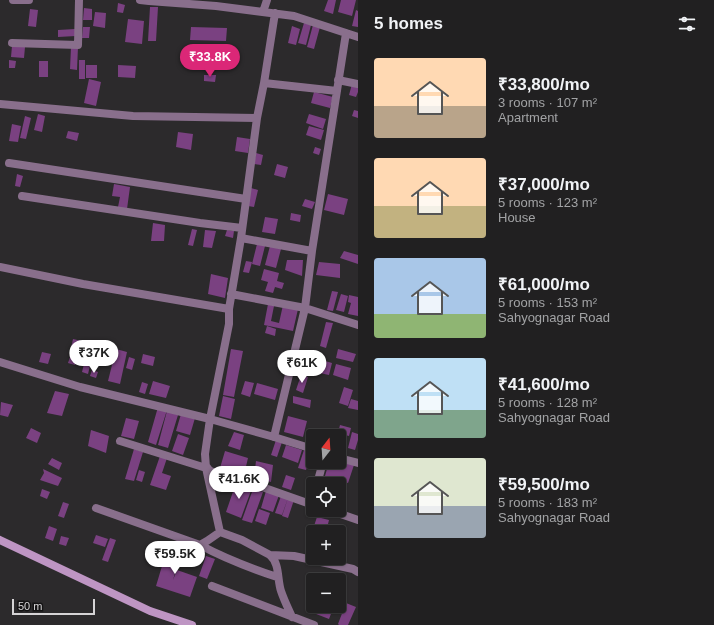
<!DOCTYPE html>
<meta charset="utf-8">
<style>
body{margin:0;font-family:Arial,sans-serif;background:#29282a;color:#f1f3f6;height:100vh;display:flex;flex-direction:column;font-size:15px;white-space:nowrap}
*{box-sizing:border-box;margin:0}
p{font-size:13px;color:#a2a3a5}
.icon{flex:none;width:22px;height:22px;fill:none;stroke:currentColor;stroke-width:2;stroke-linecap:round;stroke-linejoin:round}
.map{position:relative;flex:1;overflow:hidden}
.details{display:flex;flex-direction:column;background:#212021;width:356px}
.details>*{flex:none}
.needle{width:26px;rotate:17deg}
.fabs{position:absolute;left:306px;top:429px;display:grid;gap:8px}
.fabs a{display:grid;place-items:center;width:40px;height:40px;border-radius:4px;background:#212021;box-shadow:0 1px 3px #0004,0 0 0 1px #3e3e3f;font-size:20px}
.scale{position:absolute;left:12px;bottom:10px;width:83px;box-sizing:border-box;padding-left:4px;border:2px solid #d6d4d6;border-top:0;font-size:11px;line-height:14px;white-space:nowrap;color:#d6d4d6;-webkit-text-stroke:3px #141314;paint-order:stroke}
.price{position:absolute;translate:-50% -34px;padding:0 9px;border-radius:14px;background:#fff;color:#222;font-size:13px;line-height:26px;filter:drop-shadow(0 1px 2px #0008)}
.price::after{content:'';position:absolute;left:50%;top:24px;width:12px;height:9px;margin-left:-6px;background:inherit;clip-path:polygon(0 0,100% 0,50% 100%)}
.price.on{background:#db2777;color:#fff}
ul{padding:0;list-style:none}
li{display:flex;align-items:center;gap:12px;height:100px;padding:0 16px}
li span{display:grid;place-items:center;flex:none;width:112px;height:80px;border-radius:4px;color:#555}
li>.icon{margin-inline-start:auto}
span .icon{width:48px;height:48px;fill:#fffc;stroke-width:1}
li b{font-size:17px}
h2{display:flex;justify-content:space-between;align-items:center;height:48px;padding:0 16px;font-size:17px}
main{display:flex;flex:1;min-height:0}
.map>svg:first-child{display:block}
.building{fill:#7a4181}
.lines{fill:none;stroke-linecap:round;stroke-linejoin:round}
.street{stroke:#896f8c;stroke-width:8}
.secondary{stroke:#be95c3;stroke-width:8}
</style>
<main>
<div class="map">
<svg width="358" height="625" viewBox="0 0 358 625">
<rect width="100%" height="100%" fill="#2c2a2c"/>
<path class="building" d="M328,0H336L333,14L324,11Z
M341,0H356L352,16L338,12Z
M118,3L125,5L123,13L117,12Z
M150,7H158L156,41H148Z
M84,8L92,9V20H83Z
M30,9L38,10L36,27L28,26Z
M356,10L358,11V27L352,26Z
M95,12L106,13L105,28L93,26Z
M128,19L144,21L142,44L125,42Z
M304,23L311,25L306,45L298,43Z
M313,25L320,27L314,49L307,47Z
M292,26L300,29L296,45L288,43Z
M83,27H90L89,38H82Z
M191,27L227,28L226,41L190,40Z
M75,29L76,36L58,37V30Z
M12,46L25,47L24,58L11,57Z
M71,47H78L77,70L70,69Z
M9,60L16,61L15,68H9Z
M79,60H85V79H79Z
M39,61H48V77H39Z
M86,65H97V78H86Z
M118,65L136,66L135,78L118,77Z
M204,75H216L215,82L204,81Z
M89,79L101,82L96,106L84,103Z
M352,84L358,86V92L356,97L349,95Z
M314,92L333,97L330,108L311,103Z
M354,110L358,111V118L352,116Z
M38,114L45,116L42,132L34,130Z
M309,114L326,119L323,129L306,123Z
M25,116L31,118L26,139L20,138Z
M12,124L21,126L18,142L9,141Z
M309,126L324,130L321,140L306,135Z
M68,131L79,133L77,141L66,138Z
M178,132L193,134L191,150L176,147Z
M237,137L250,139L248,153L235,151Z
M315,147L321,149L319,155L313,153Z
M256,153L263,155L261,165L254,164Z
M277,164L288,167L285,178L274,175Z
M17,174L23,176L20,187L15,186Z
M114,184L130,187L127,209L118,207L120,197L112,196Z
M251,188L258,190L254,207L248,206Z
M328,194L348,199L344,215L324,210Z
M305,199L315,202L312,209L302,206Z
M291,213L301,215L300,222L290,220Z
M265,217L278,219L275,234L262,232Z
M153,223L165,225L164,241H151Z
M192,229L197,230L193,246L188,245Z
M205,230L216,231L212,248L203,247Z
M227,230L234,231L233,238L225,236Z
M257,244L265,246L260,266L252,264Z
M270,246L281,249L276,268L265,265Z
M344,251L358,255V264L340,258Z
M287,260H303L302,276L285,270Z
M246,261L252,262L249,273L243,272Z
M319,262L340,264V278L316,275Z
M264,269L279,273L277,281L284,283L282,289L275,287L273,293L265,291L268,282L261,280Z
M211,274L228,278L225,298L208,294Z
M332,291L338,292L333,311L327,310Z
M341,294L348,296L344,312L336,310Z
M349,295L358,297V316L348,314L351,303L348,302Z
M268,304L274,306L271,321L279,323L283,305L298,309L293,331L264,325Z
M326,322L333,323L326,348L320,346Z
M267,326L276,329L275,336L265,333Z
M73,339L86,342L84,352L71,348Z
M116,349L127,352L120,384L108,381Z
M231,349L243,351L234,397L223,395Z
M338,349L356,354L353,362L336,358Z
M42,352L51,354L48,364L39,362Z
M143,354L155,357L153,366L141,363Z
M302,356L315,360L312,372L298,368Z
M70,357L76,358L75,365L68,363Z
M129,357L135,359L132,370L126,368Z
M318,359L332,363L329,375L315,372Z
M84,364L90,366L88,374L82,372Z
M336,364L351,368L348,380L333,375Z
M92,370L98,372L96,378L90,376Z
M301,375L308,377L303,393L296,390Z
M153,381L170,386L166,398L149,394Z
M245,381L254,383L250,397L241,394Z
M142,382L148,384L145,394L139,392Z
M257,383L278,389L275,400L254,394Z
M344,387L353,390L348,406L339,403Z
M55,391L69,394L62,416L47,413Z
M223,396L235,399L231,419L219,416Z
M293,396L311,400L310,408L293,403Z
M351,399L358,401V410L348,408Z
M1,402L13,405L8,417L0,415Z
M158,407L167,410L156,445L148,442Z
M167,411L178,415L168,448L158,445Z
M181,414L195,418L190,435L176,431Z
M288,416L307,421L303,437L284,432Z
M126,418L139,421L134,439L121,436Z
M340,425L351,428L349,436L338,433Z
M31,428L41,433L37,443L26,438Z
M91,430L109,436L106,453L88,446Z
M234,432L244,435L240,450L228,446Z
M352,432L358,434V440L355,450L348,448Z
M178,434L189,438L183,455L172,451Z
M276,440L282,442L277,457L271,455Z
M286,445L302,450L298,463L282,457Z
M134,449L143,452L134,481L125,479Z
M304,450L312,453L306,470L298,468Z
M225,451L248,458L244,475L220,468Z
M160,456L167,458L162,473L171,476L166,490L150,485Z
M52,458L62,463L59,470L48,464Z
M256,461L273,465L271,482L254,477Z
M329,462H339L354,465L348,483L325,476Z
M43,469L62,478L58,486L40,480L44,473Z
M139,470L145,472L142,482L136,480Z
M286,475L295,478L291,490L282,487Z
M323,478L340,484H321Z
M236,483L252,488L241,518L226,512Z
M42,489L50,492L47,499L40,496Z
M253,489L263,492L252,523L242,520Z
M266,491L279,495L273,512L261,508Z
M281,496L288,498L282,515L275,513Z
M288,498L294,500L288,518L282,516Z
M63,502L69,504L64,518L58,516Z
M259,509L270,513L266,525L255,521Z
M317,517L329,520L326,532H313V544H308Z
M49,526L57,529L53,541L45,538Z
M96,535L108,539L105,547L93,543Z
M61,536L69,538L66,546L59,544Z
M110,538L116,540L108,562L102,560Z
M168,546L181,552L173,580L177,570L197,577L190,597L156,586Z
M206,556L215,559L207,579L199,576Z
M346,603L356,607L348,625H339L338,624Z
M313,606H334L329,619L311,612Z"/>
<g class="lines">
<path class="street" d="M13,0H29
M140,0L149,1L216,6L294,16L358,37
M263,12L267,0
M12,43L78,45L79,0
M338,80L358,84
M264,83L337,91
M0,104L133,116L257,118
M9,163L246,199
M22,196L200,223L242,228
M241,238L312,251
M0,267L83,284L229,309
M231,294L305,308L358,325
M0,362L80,387L210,419L274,437L313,449
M274,437L305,308L312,251L346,33
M120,441L206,468
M339,458L358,463
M206,466L209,470L215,473L262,487L313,505
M317,484L323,462
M96,508L200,545L207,541L220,532
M329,510L358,520
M220,532L206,468L205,454L210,419L229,324V309L241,238L257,118L264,83L275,13
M220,532L242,540L270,555C280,564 277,579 281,591C284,600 288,608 292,617
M200,545C224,558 250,568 277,577
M270,555L294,556L353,569L358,572
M212,586L314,625"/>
<path class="secondary" d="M0,540L150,611L192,625"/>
</g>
</svg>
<div class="fabs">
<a><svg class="needle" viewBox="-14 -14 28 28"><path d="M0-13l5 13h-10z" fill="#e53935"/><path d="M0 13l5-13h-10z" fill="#a2a3a5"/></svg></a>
<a><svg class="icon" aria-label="locate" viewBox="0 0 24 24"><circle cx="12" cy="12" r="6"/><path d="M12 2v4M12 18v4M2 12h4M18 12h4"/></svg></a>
<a>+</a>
<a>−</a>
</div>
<div class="scale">50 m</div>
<b class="price on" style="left:210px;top:78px">₹33.8K</b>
<b class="price" style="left:94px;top:374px">₹37K</b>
<b class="price" style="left:302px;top:384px">₹61K</b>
<b class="price" style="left:239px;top:500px">₹41.6K</b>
<b class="price" style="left:175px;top:575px">₹59.5K</b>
</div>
<section class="details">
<h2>5 homes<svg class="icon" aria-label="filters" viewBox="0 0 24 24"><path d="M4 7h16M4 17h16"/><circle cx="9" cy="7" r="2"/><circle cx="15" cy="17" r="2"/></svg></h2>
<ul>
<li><span style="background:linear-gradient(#ffd9b3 60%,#b9a48a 0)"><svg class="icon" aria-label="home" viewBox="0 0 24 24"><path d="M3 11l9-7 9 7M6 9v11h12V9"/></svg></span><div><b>₹33,800/mo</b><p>3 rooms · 107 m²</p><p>Apartment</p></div></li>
<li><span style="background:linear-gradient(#ffd9b3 60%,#c2b280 0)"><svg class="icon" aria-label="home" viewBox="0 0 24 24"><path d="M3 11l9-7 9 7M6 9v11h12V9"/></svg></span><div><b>₹37,000/mo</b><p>5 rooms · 123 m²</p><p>House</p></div></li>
<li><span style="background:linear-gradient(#a9c7e8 70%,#8fb573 0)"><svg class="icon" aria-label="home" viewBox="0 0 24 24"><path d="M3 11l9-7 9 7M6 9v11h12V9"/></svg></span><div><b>₹61,000/mo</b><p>5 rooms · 153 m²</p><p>Sahyognagar Road</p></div></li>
<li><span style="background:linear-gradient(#bfe0f5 65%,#7fa58c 0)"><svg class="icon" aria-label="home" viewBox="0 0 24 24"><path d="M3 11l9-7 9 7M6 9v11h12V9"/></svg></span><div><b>₹41,600/mo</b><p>5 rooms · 128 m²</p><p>Sahyognagar Road</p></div></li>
<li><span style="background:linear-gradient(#dfe7d0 60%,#9aa5b1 0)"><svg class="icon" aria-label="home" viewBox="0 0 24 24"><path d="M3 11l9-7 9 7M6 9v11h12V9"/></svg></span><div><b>₹59,500/mo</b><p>5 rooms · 183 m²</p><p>Sahyognagar Road</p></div></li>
</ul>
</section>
</main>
